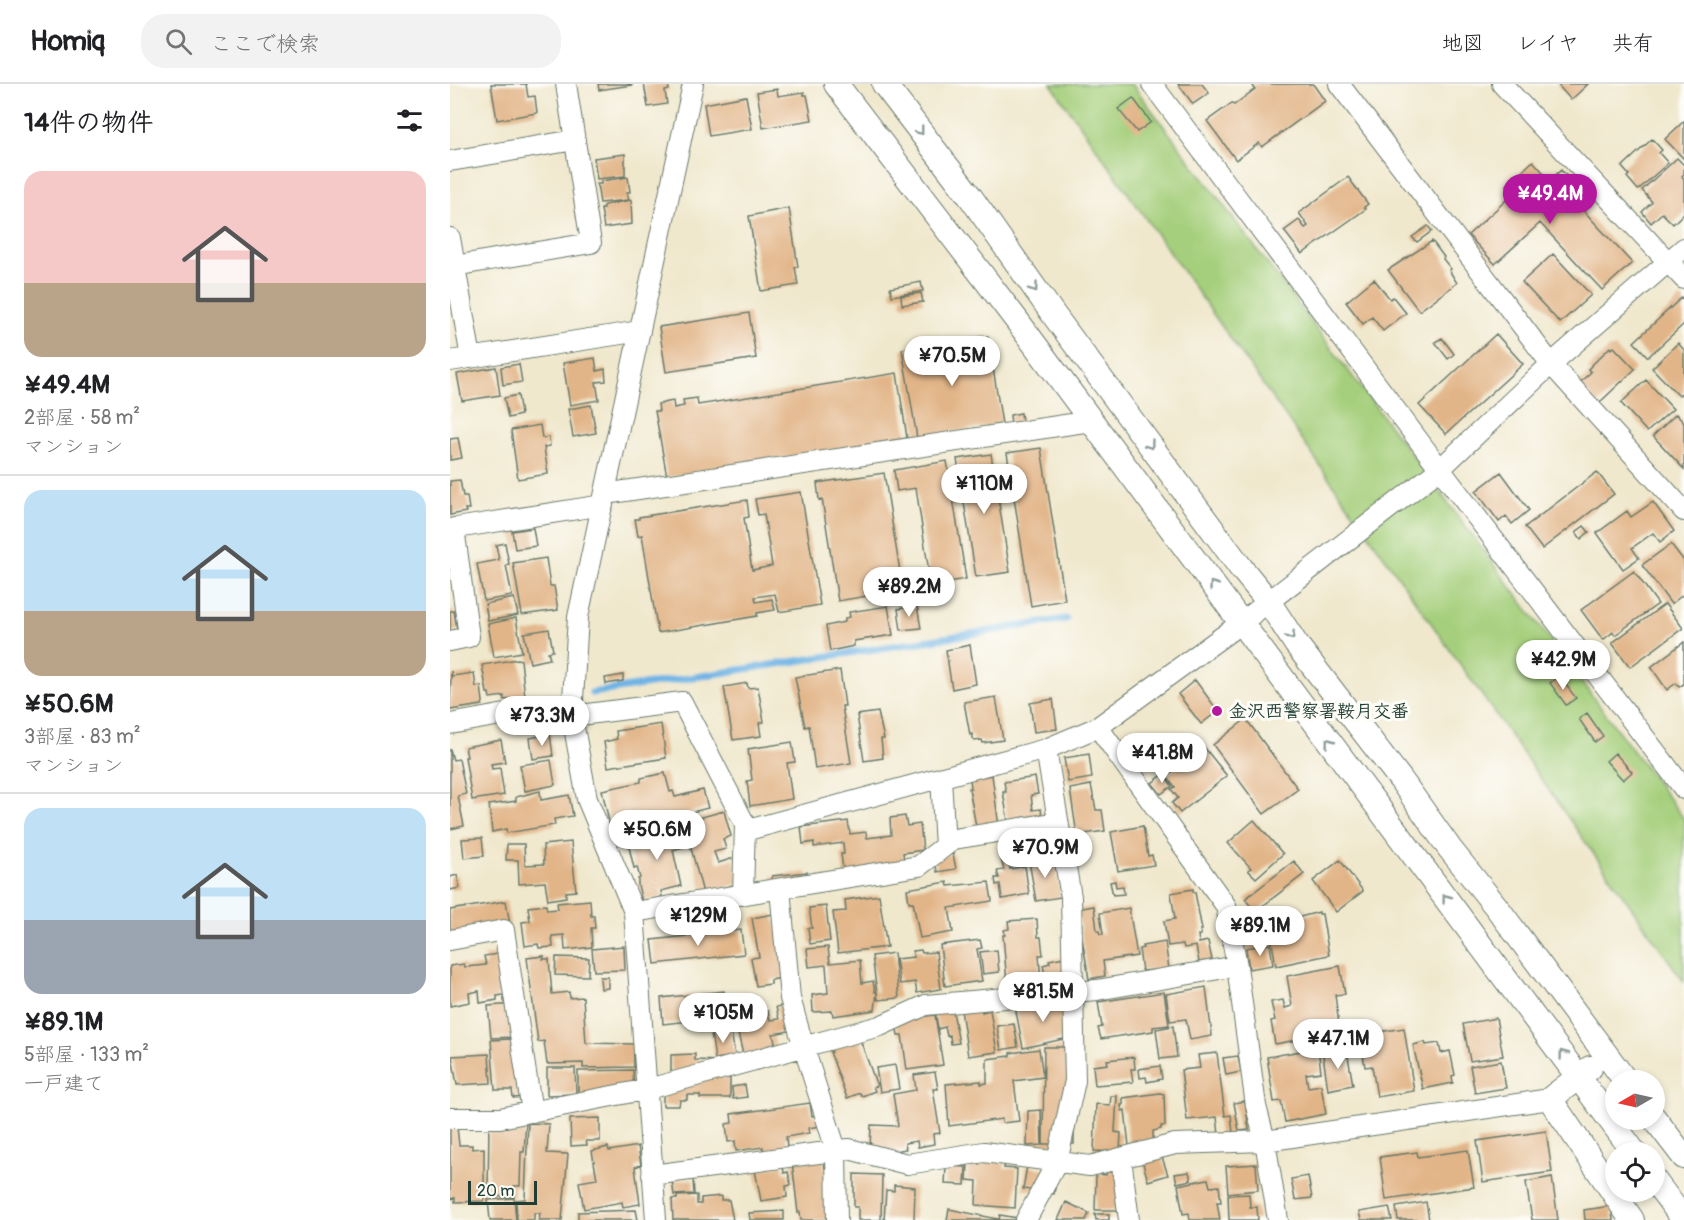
<!DOCTYPE html>
<html lang="ja">
<meta charset="utf-8">
<style>
body{margin:0;font-family:Pangolin,"Klee One",sans-serif;background:#f2f2f2;color:#202124;height:100vh;display:flex;flex-direction:column;font-size:22px;white-space:nowrap}
*{box-sizing:border-box;margin:0}
p{font-size:20px;color:#757577}
.icon{flex:none;width:33px;height:33px;fill:none;stroke:currentColor;stroke-width:2;stroke-linecap:round;stroke-linejoin:round}
.map{position:relative;flex:1;overflow:hidden}
.drawer{display:flex;flex-direction:column;background:#fff;width:450px}
.drawer>*{flex:none}
.needle{width:39px;rotate:261deg}
.fabs{position:absolute;left:1155px;top:986px;display:grid;gap:12px}
.fabs a{display:grid;place-items:center;width:60px;height:60px;border-radius:50%;background:#fff;box-shadow:0 3px 9px #0003;font-size:30px}
.scale{position:absolute;left:18px;bottom:15px;width:69px;box-sizing:border-box;padding-left:6px;border:3px solid #1f3d34;border-top:0;font-size:16px;line-height:21px;white-space:nowrap;color:#1f3d34;-webkit-text-stroke:4px #fdfcf7;paint-order:stroke}
.price{position:absolute;translate:-50% -51px;padding:0 14px;border-radius:21px;background:#fff;color:#222;font-size:20px;line-height:39px;filter:drop-shadow(0 2px 3px #0008)}
.price::after{content:'';position:absolute;left:50%;top:36px;width:18px;height:14px;margin-left:-9px;background:inherit;clip-path:polygon(0 0,100% 0,50% 100%)}
.price.current{background:#b5179e;color:#fff}
ul{padding:0;list-style:none}
li{display:grid;align-content:center;gap:12px;height:318px;padding:0 24px}
li+li{border-top:2px solid #e0e0e0}
li span{display:grid;place-items:center;height:186px;border-radius:18px;color:#555}
li>.icon{margin-inline-start:auto}
span .icon{width:108px;height:108px;fill:#fffc;stroke-width:1}
li b{font-size:26px}
h2{display:flex;justify-content:space-between;align-items:center;height:72px;padding:0 24px;font-size:26px}
header{display:flex;align-items:center;gap:36px;box-sizing:border-box;height:84px;padding:0 30px;background:#fff;border-bottom:2px solid #e0e0e0}
header strong{font-size:28px}
nav{display:flex;gap:33px;margin-inline-start:auto;font-size:21px}
.search{width:420px;height:54px;background:#f2f2f2;display:flex;align-items:center;gap:15px;box-sizing:border-box;padding:0 21px;border-radius:24px;color:#757577;font-size:22px}
main{display:flex;flex:1;min-height:0}
.map>svg:first-child{display:block}
.green{fill:#a5cf7b;stroke:#628658;stroke-width:1.5}
.lines{fill:none;stroke-linecap:round;stroke-linejoin:round}
.stream{stroke:#6eb4e5;stroke-width:7}
.building{fill:#e2b588}
.minor-casing{stroke:#68796a;stroke-width:22}
.tertiary-casing{stroke:#68796a;stroke-width:26}
.minor{stroke:#fff;stroke-width:20}
.tertiary{stroke:#fff;stroke-width:24}
.oneway{stroke:#8f9e9a}
.poi-dot{fill:#b5179e;stroke:#fdfcf7;stroke-width:2}
.labels{text-anchor:middle;stroke-width:6;stroke-linejoin:round;paint-order:stroke}
.poi-label{font-size:18px;font-weight:bold;fill:#1f3d34;stroke:#fdfcf7;text-anchor:start}
</style>
<header>
<strong>Homiq</strong>
<div class="search"><svg class="icon" aria-label="search" viewBox="0 0 24 24"><circle cx="10" cy="10" r="6"/><path d="M15 15l6 6"/></svg>ここで検索</div>
<nav><a>地図</a><a>レイヤ</a><a>共有</a></nav>
</header>
<main>
<section class="drawer">
<h2>14件の物件<svg class="icon" aria-label="filters" viewBox="0 0 24 24"><path d="M4 7h16M4 17h16"/><circle cx="9" cy="7" r="2"/><circle cx="15" cy="17" r="2"/></svg></h2>
<ul>
<li><span style="background:linear-gradient(#f6c9c9 60%,#b9a48a 0)"><svg class="icon" aria-label="home" viewBox="0 0 24 24"><path d="M3 11l9-7 9 7M6 9v11h12V9"/></svg></span><div><b>¥49.4M</b><p>2部屋 · 58 m²</p><p>マンション</p></div></li>
<li><span style="background:linear-gradient(#bfe0f5 65%,#b9a48a 0)"><svg class="icon" aria-label="home" viewBox="0 0 24 24"><path d="M3 11l9-7 9 7M6 9v11h12V9"/></svg></span><div><b>¥50.6M</b><p>3部屋 · 83 m²</p><p>マンション</p></div></li>
<li><span style="background:linear-gradient(#bfe0f5 60%,#9aa5b1 0)"><svg class="icon" aria-label="home" viewBox="0 0 24 24"><path d="M3 11l9-7 9 7M6 9v11h12V9"/></svg></span><div><b>¥89.1M</b><p>5部屋 · 133 m²</p><p>一戸建て</p></div></li>
</ul>
</section>
<div class="map">
<svg width="1234" height="1136" viewBox="0 0 1234 1136">
<rect width="100%" height="100%" fill="#fdfcf7"/>
<filter id="ink" filterUnits="userSpaceOnUse"><feTurbulence type="fractalNoise" baseFrequency=".0167" numOctaves="2"/><feDisplacementMap in="SourceGraphic" scale="12" xChannelSelector="R" yChannelSelector="G"/><feConvolveMatrix kernelMatrix="1 2 1 2 8 2 1 2 1" color-interpolation-filters="sRGB"/></filter>
<filter id="wash" filterUnits="userSpaceOnUse"><feTurbulence type="fractalNoise" baseFrequency=".008" numOctaves="4" result="noise"/><feDisplacementMap in="SourceGraphic" scale="24" xChannelSelector="R" yChannelSelector="G"/><feGaussianBlur stdDeviation="1.35" result="paint"/><feColorMatrix in="noise" values="0 0 0 0 0 0 0 0 0 0 0 0 0 0 0 0 0 1.4 0 .05"/><feComposite in="paint" operator="in"/></filter>
<g filter="url(#wash)">
<rect width="100%" height="100%" fill="#f0e8cd"/>
<path class="green" d="M601,0H682L998,419L1234,735V898Z"/>
<g class="lines">
<path class="stream" d="M142,609L616,535"/>
</g>
<g id="blocks">
<path class="building" d="M41,0H76L78,13L85,12L87,29L47,36Z
M148,0H181L182,1L149,6Z
M194,0H218L219,6L215,7L217,20L198,23Z
M728,0H752L759,9L743,20Z
M802,0H863L875,17L812,63L809,59L786,76L757,37L782,19L784,21L805,5Z
M1107,0H1138L1121,16Z
M327,5L328,12L354,8V11H357L362,36L313,44L307,8Z
M296,12L302,45L259,52L254,20Z
M683,14L701,38L687,48L668,25Z
M1234,37V75L1215,55Z
M1202,55L1212,66L1209,69L1218,79L1188,106L1177,93L1179,91L1172,83Z
M175,70V92L147,95L144,74Z
M1227,74L1234,81V90L1232,92L1234,95V129L1223,140L1212,129L1201,139L1192,128L1202,118L1192,106Z
M1083,77L1100,96L1111,86L1127,103L1119,111L1182,179L1152,206L1090,139L1045,180L1018,151L1064,109L1057,101Z
M178,93L180,108H177L179,116L150,119L147,100H151V97Z
M898,93L918,120L914,123L916,125L852,170L834,147L849,136L855,144L858,142L849,129Z
M181,116L182,140L154,144L151,125H154V121Z
M339,124L348,183H345L348,201L311,207L299,132Z
M978,142L982,147L967,158L962,153Z
M982,157L994,173L993,175L1001,185L999,186L1007,199L969,227L938,186Z
M1103,170L1141,211L1110,239L1072,198Z
M924,195L940,215L943,213L956,229L933,247L922,233L913,240L896,218Z
M471,198L473,207L442,212L440,204Z
M471,209L473,218L452,221L451,212Z
M1231,214L1234,217V240L1198,273L1184,258Z
M299,229L306,274L216,288L209,243Z
M1046,250L1073,280L996,350L969,321Z
M538,252L552,340L467,354L452,265Z
M992,254L1004,270L998,275L985,258Z
M1228,259L1234,266V307L1229,312L1202,284Z
M1160,263L1161,265L1164,263L1185,285L1148,320L1128,300L1141,288L1138,285Z
M145,274L147,287L155,285L156,297L146,298L149,316L120,321L113,279Z
M69,280L72,298L53,301L51,283Z
M46,283L50,311L12,317L7,290Z
M447,289L457,354L217,393L205,327H209L208,320L223,317L224,324L234,322L233,316L247,314L248,321Z
M1196,296L1223,325L1197,348L1171,319Z
M68,311L71,331L58,334L54,314Z
M141,321L146,349L123,353L118,325Z
M571,329L572,338L561,340L560,331Z
M1226,330L1234,339V385L1203,352Z
M90,341L92,354L99,353L100,362L94,363L98,390L68,395L61,346Z
M8,354L12,374L0,376V355Z
M591,364L615,516L581,522L557,369Z
M541,370L560,488L526,493L507,375Z
M497,377L516,495L481,501L466,404L447,407L444,386Z
M1051,388L1079,426L1062,440L1056,432L1049,438L1026,407Z
M1147,388L1164,410L1092,465L1075,443Z
M434,389L453,506L388,517L372,415L369,416L367,399Z
M10,396L13,412H17L19,425H15L16,428L0,431V397Z
M351,408L370,521L329,528L325,510L305,513L306,518L322,515L325,526L307,529V532L208,549L192,451L188,452L185,435H189V433L297,416L299,433L294,434L302,486L322,482L314,430L308,431L305,415Z
M1203,418L1224,447L1210,458L1203,449L1182,464L1189,474L1173,485L1147,449L1177,427L1181,433Z
M1134,442L1139,448L1131,455L1126,448Z
M83,444L86,462L65,465L62,447Z
M55,459L59,480L56,481L62,512L34,517L27,480L49,476L46,461Z
M1221,460L1234,477V510L1221,520L1192,481Z
M96,474L100,502H104L108,526L72,531L63,479Z
M1184,487L1208,520L1165,551L1163,548L1153,556L1131,526Z
M64,514L68,531L38,537L35,520Z
M1215,520L1233,544L1180,583L1162,559Z
M438,522L443,551L404,557V562L380,567L376,542L395,538V534L400,533L399,528Z
M467,522L471,544L451,546L448,525Z
M0,527H4L7,546L0,548Z
M66,534L72,568L44,573L38,540Z
M99,545L103,567L98,568L100,575L80,579L74,549Z
M1234,558V600L1229,603L1226,599L1217,606L1201,583Z
M520,561L526,600L502,605L496,566Z
M68,575L71,576L75,613L54,616V612L40,614L39,609H37L32,581Z
M390,586L395,622H392L401,679L365,685L359,642L355,643L345,593Z
M1,587L2,592L24,589L26,603L31,602L33,618L32,621L0,626Z
M173,591V597L156,600L155,594Z
M1109,592L1126,614L1116,621L1100,599Z
M745,596L768,627L751,640L728,610Z
M297,599L298,604L308,603L314,638L309,639L311,652L283,656L274,603Z
M546,613L553,656L533,659L532,656L524,657L522,650L520,651L514,618Z
M603,615L607,645L584,648L580,619Z
M428,628L434,655H431L433,674L414,677L407,631Z
M1137,629L1153,652L1145,658L1129,635Z
M796,635L848,705L814,730L763,661Z
M211,640L216,674L158,683L154,658L167,655L166,647Z
M100,650L103,672L83,675L80,654Z
M51,656L55,678L41,680L42,685L50,684L54,711L22,716L15,673H17L15,663Z
M342,658L345,678L337,679L342,715L300,722L297,697L302,696L298,665Z
M754,663L777,692L730,729L722,719L728,714L721,705L725,703L716,692Z
M0,665L3,676L9,675L16,710L8,712L14,742L0,745Z
M1165,669L1182,688L1173,696L1156,677Z
M639,670L642,694L618,698L614,674Z
M101,676L105,701L75,707L70,681Z
M215,689L220,708L223,707L225,713L253,706L258,724L174,745L172,740L160,742L152,706L191,698V694Z
M714,690L722,702L711,710L702,699Z
M542,691L549,743L527,748L519,704H521L520,695Z
M585,693L588,710L581,711L583,726L591,725L593,738L559,743L553,708H556L554,698Z
M641,701L646,726H652L655,747L627,751L620,705Z
M90,707L91,716L119,711L123,732L104,735L105,741L57,749L56,745L42,748L39,721L66,717V713Z
M274,727L281,752L273,755L276,765L264,768L268,779L284,774L291,799L253,809L234,738Z
M455,732L457,742L470,740L473,766L453,769L455,785L394,793L391,770H394L393,759L364,763V758L353,760L351,743L398,737L400,750L416,748L417,754L441,751L440,734Z
M804,736L833,770L806,794L798,786L801,784L778,759Z
M221,741L222,743L231,741L236,762L223,766L231,802L211,807L212,813L192,818L188,801V795L190,794L187,783L184,784L179,763L189,760L187,750Z
M693,742L698,772L702,771L704,781L668,787L661,748Z
M32,754L34,772L14,774L12,755Z
M121,758L126,807L116,808V813L98,816L95,798L69,800L68,776H56L57,760H74L75,781L94,780L93,761Z
M503,770L506,785L487,788L485,773Z
M604,772L611,813L586,817L579,777Z
M558,774L560,785L575,782L579,810L552,815L550,800L546,801L545,794H549L547,787L554,786L551,775Z
M890,776L913,807L886,828L863,797Z
M844,777L854,790L805,828L795,815Z
M357,788L359,803L323,806L322,792Z
M7,791L10,804L0,806V793Z
M665,797L666,803L673,802L674,810L663,811L660,798Z
M497,798L498,802L539,798L542,817L499,824L503,848L470,854L463,818H459L457,805Z
M743,805V808H745L752,846H750L751,851H748L749,859L758,857L762,876L749,878L746,862L734,864L733,860L718,862L714,837L725,835L721,809Z
M429,811L437,863L388,869L383,828L396,827L395,816Z
M140,816L141,832H144L145,844H141L142,863L115,866L114,851L102,852L103,863L89,864L88,860L75,862L72,838L80,837L78,823L96,821L97,826L108,825L107,819Z
M56,817L60,841L0,855V826Z
M376,822L380,857L360,860L358,844H362L359,824Z
M644,822L647,847H649L650,850H653L650,829L679,824L687,872L653,877L655,892L639,895L627,825Z
M869,828V830H872L879,871L826,882L821,853L834,850L831,838Z
M323,830L343,892L321,896V900L306,902L301,874L309,873L302,834Z
M587,835L588,853H591L593,871H589L591,898L557,900L553,851H555L554,846L559,845L558,837Z
M291,846L294,870L205,880L202,856Z
M530,856L532,864L527,865L532,897L495,902L490,861Z
M715,858L719,885L692,887L689,865L693,864L692,862Z
M820,860L823,881L799,885L796,864Z
M174,862L175,886L144,887L142,865Z
M378,863L380,879L410,876L412,899L423,897L425,908H427L425,926L383,932L382,927L363,928L362,911L378,909L376,881L359,883L357,865Z
M471,866L472,869L486,868L491,905L467,909L465,898L450,900L446,875L464,873L463,867Z
M547,866L549,888L533,890L530,868Z
M61,868L71,915L54,917V911L47,912V916L30,919L29,907L19,909L20,918L0,922V882L14,880L15,883L36,881L34,872Z
M444,869L449,914L428,916L422,872Z
M94,872L93,875H99L102,910L119,908L120,914L133,913L136,959L184,960V983L133,984V979L97,980L94,957L88,958L77,874Z
M619,872L624,900L602,904L601,897H596L593,881L600,879L599,876Z
M106,873L139,874L138,892L105,891Z
M890,882L895,910L885,911L890,948L825,960L821,937L825,936L821,918L833,916L835,924L842,922L837,892Z
M150,893H158V904L151,905Z
M756,903L762,952L740,956L736,935L720,937L716,910Z
M274,907L276,933L213,940L211,914Z
M714,908L719,941L703,943V947L651,955L648,944L652,943L648,918Z
M603,917L604,921L621,918L618,954L573,964L565,922Z
M345,919L350,945L323,950L329,975L296,983L287,945L294,944L292,934L318,927L320,936L329,935L326,923Z
M66,920L69,953L41,954L38,922Z
M502,922L509,959L501,960L500,951L497,952L495,943L488,945L485,926Z
M531,923L532,928L540,926L547,968L518,972L511,926Z
M444,931L468,933L485,931L493,981L457,986L452,951H448Z
M1046,934L1053,972L1020,977L1013,940Z
M564,940L568,963L551,966L547,942Z
M723,942L727,973L710,975L706,945Z
M954,944L964,1007L927,1013L922,982L915,983L911,958L917,957L916,950Z
M281,946L285,972L265,975L261,949Z
M408,950L427,1002L423,1003L425,1007L412,1012L410,1009L397,1014L380,968H382L379,961Z
M61,955V959H65L77,1013L63,1014L62,1006H45L41,956Z
M975,958L976,961L989,959L991,969L1000,967L1005,991L1002,992L1003,999L973,1005L963,961Z
M594,963H619L624,982V1060H593Z
M868,964L871,988L856,990L858,1003L871,1001L876,1030L835,1038L831,1017L824,1018L817,973Z
M589,965L593,993L564,997L569,1037L552,1039V1035L499,1042L496,1000L531,997V1000L537,999V975L560,972V969Z
M897,967L903,1001L878,1006L873,971Z
M767,969L775,1032L781,1031L783,1049L769,1051L767,1033L737,1036L731,986L750,984L748,971Z
M39,970L41,999L7,1001L2,972Z
M245,970V976L272,977V994H280V1014H250V1011H237V1016H230L229,1022H213V1004H224V988L221,987V971Z
M788,972L791,988L776,991L773,974Z
M684,973L685,985H681L683,998L645,1001L643,982L658,980L657,976Z
M1051,977L1056,1004L1025,1009L1020,982Z
M445,981L449,1005L430,1008L426,984Z
M710,982L712,995L697,998L696,993L690,994L689,985Z
M97,984H125L126,1010L97,1011Z
M183,986L184,1014L128,1017V987Z
M485,988L488,1005H483L490,1049L483,1050L484,1060L468,1063L467,1057L455,1059L456,1065L444,1067L420,1065L421,1041L448,1042L443,1010L466,1006L464,991Z
M295,1001L297,1013L283,1015L282,1003Z
M710,1009L714,1010L715,1042H711V1045L703,1047V1059L679,1062L675,1026L672,1027L671,1021H673V1014Z
M661,1012H667L665,1048L671,1049L670,1068L644,1067L646,1020L660,1021Z
M795,1017L799,1046L789,1047L784,1019Z
M360,1019L362,1032L369,1031L370,1042L358,1044L359,1049L336,1053L337,1064L313,1067V1063L286,1067L285,1057L278,1058L276,1040L282,1039L281,1030Z
M591,1026L592,1061L577,1062L578,1027Z
M6,1034L9,1061H22V1065L34,1064V1117L5,1118V1114L0,1115V1035Z
M150,1034V1057H136L137,1061L121,1062L120,1035Z
M39,1036L76,1037L74,1068H71L70,1102H64V1113L38,1112Z
M78,1039L99,1040L97,1069L118,1070L112,1136H89L90,1129H84V1136H67L66,1116L75,1115Z
M1096,1047L1102,1088L1033,1098L1027,1057Z
M188,1062L191,1081L185,1083L190,1120L173,1123L172,1118L134,1125L129,1098L147,1095L142,1067L158,1063L159,1067Z
M1018,1066L1024,1103L936,1116L930,1073L967,1068L968,1073Z
M711,1070L718,1091L698,1097L692,1076Z
M374,1073L375,1085H381L387,1136H351L350,1128L348,1129L342,1077Z
M529,1077L555,1079L554,1084L567,1085L565,1124L526,1121L527,1097L517,1096L518,1079L529,1080Z
M806,1080L808,1106L778,1109L776,1082Z
M333,1081L334,1089L338,1088L341,1101L336,1102L337,1113L311,1117L305,1086Z
M671,1081L672,1126H645L646,1090L656,1091L657,1088H662L661,1083Z
M496,1082L516,1083L515,1101L495,1100Z
M577,1082L608,1087L604,1110L573,1105Z
M739,1088L741,1096L727,1099L725,1090Z
M404,1090L432,1091L431,1136H408V1123H404Z
M858,1092L862,1114L845,1116L841,1095Z
M1102,1093L1108,1136H1082L1076,1098Z
M243,1095L244,1110L224,1111L222,1096Z
M758,1095L760,1103L769,1102L771,1118H767L770,1136H740L739,1129L733,1130L728,1101Z
M444,1101L465,1103L464,1136H434L436,1106L444,1107Z
M799,1110L800,1123H807L808,1136H779L778,1111Z
M247,1111V1120H251V1114L271,1112V1116H279L283,1136H223L222,1115H227V1112Z
M64,1114L66,1136H40L38,1116Z
M616,1118L639,1129L636,1136H608Z
M976,1118L979,1136H948L946,1123Z
M1161,1122L1163,1136H1135L1134,1126Z
M939,1123L942,1136H911L909,1128Z
M499,1125L548,1135V1136H497Z
M186,1126L188,1136H128V1128Z
M334,1127V1136H300L299,1129Z
M645,1130H659V1136H646Z
M550,1131L573,1135V1136H549Z"/>
</g>
</g>
<g filter="url(#ink)">
<use href="#blocks" fill-opacity="0" stroke="#68796a" stroke-width="1.5"/>
<g class="lines">
<defs>
<path id="minor" d="M702,0L990,385L1234,705
M889,0L1101,280L1234,427
M1052,0L1234,195
M0,77L125,56
M0,154L21,274
M4,182L141,159L116,0
M0,277L190,247
M155,410L641,337
M0,445L153,421
M0,557L19,553L4,444
M0,640L95,623L122,632L232,618L298,746L596,665L648,643L791,539L990,385L1101,280L1234,164
M648,643L776,822L787,882L806,1022L815,1057L1100,1015
M491,694L495,762
M330,805L340,914L354,964L386,1066L387,1136
M293,811L295,740
M184,828L469,782L504,755L608,738
M0,856L54,846L82,1028
M0,1034H50L198,1005L430,942L476,921L647,906L787,882
M671,1074L679,1136
M202,1091L399,1065L457,1080L534,1068L640,1082L725,1060L815,1057L828,1136
M206,1136L184,828L137,715L122,632L128,533L243,0
M576,1136L607,1078L625,997L621,813L596,665"/>
<path id="tertiary" d="M386,0L568,238L1184,1068
M434,0L519,111L603,230L791,484L818,517L846,560L951,696L1000,765L1048,825L1175,996
M1140,984L1100,1015L1182,1136
M1204,1034L1234,1073
M1204,1096L1234,1136"/>
</defs>
<use href="#minor" class="minor-casing"/>
<use href="#tertiary" class="tertiary-casing"/>
<use href="#minor" class="minor"/>
<use href="#tertiary" class="tertiary"/>
</g>
<defs><path id="oneway-chevron" d="M-2-3.5L2.5 0L-2 3.5" fill="none" stroke-width="1.6" stroke-linecap="round" stroke-linejoin="round" transform="scale(1.5)"/></defs>
<g class="oneway">
<use href="#oneway-chevron" transform="translate(470 47) rotate(52)"/>
<use href="#oneway-chevron" transform="translate(584 204) rotate(55)"/>
<use href="#oneway-chevron" transform="translate(700 361) rotate(54)"/>
<use href="#oneway-chevron" transform="translate(763 501) rotate(-126)"/>
<use href="#oneway-chevron" transform="translate(841 552) rotate(57)"/>
<use href="#oneway-chevron" transform="translate(879 658) rotate(-127)"/>
<use href="#oneway-chevron" transform="translate(996 814) rotate(-127)"/>
<use href="#oneway-chevron" transform="translate(1113 970) rotate(-127)"/>
</g>
</g>
<circle class="poi-dot" cx="767" cy="627" r="6"/>
<g class="labels">
<g class="poi-label">
<text x="779" y="633">金沢西警察署鞍月交番</text>
</g>
</g>
</svg>
<div class="fabs">
<a><svg class="needle" viewBox="-14 -14 28 28"><path d="M0-13l5 13h-10z" fill="#e53935"/><path d="M0 13l5-13h-10z" fill="#757577"/></svg></a>
<a><svg class="icon" aria-label="locate" viewBox="0 0 24 24"><circle cx="12" cy="12" r="6"/><path d="M12 2v4M12 18v4M2 12h4M18 12h4"/></svg></a>
</div>
<div class="scale">20 m</div>
<b class="price current" style="left:1100px;top:141px">¥49.4M</b>
<b class="price" style="left:502px;top:303px">¥70.5M</b>
<b class="price" style="left:534px;top:431px">¥110M</b>
<b class="price" style="left:459px;top:534px">¥89.2M</b>
<b class="price" style="left:1113px;top:607px">¥42.9M</b>
<b class="price" style="left:92px;top:663px">¥73.3M</b>
<b class="price" style="left:712px;top:700px">¥41.8M</b>
<b class="price" style="left:207px;top:777px">¥50.6M</b>
<b class="price" style="left:595px;top:795px">¥70.9M</b>
<b class="price" style="left:248px;top:863px">¥129M</b>
<b class="price" style="left:810px;top:873px">¥89.1M</b>
<b class="price" style="left:593px;top:939px">¥81.5M</b>
<b class="price" style="left:273px;top:960px">¥105M</b>
<b class="price" style="left:888px;top:986px">¥47.1M</b>
</div>
</main>
